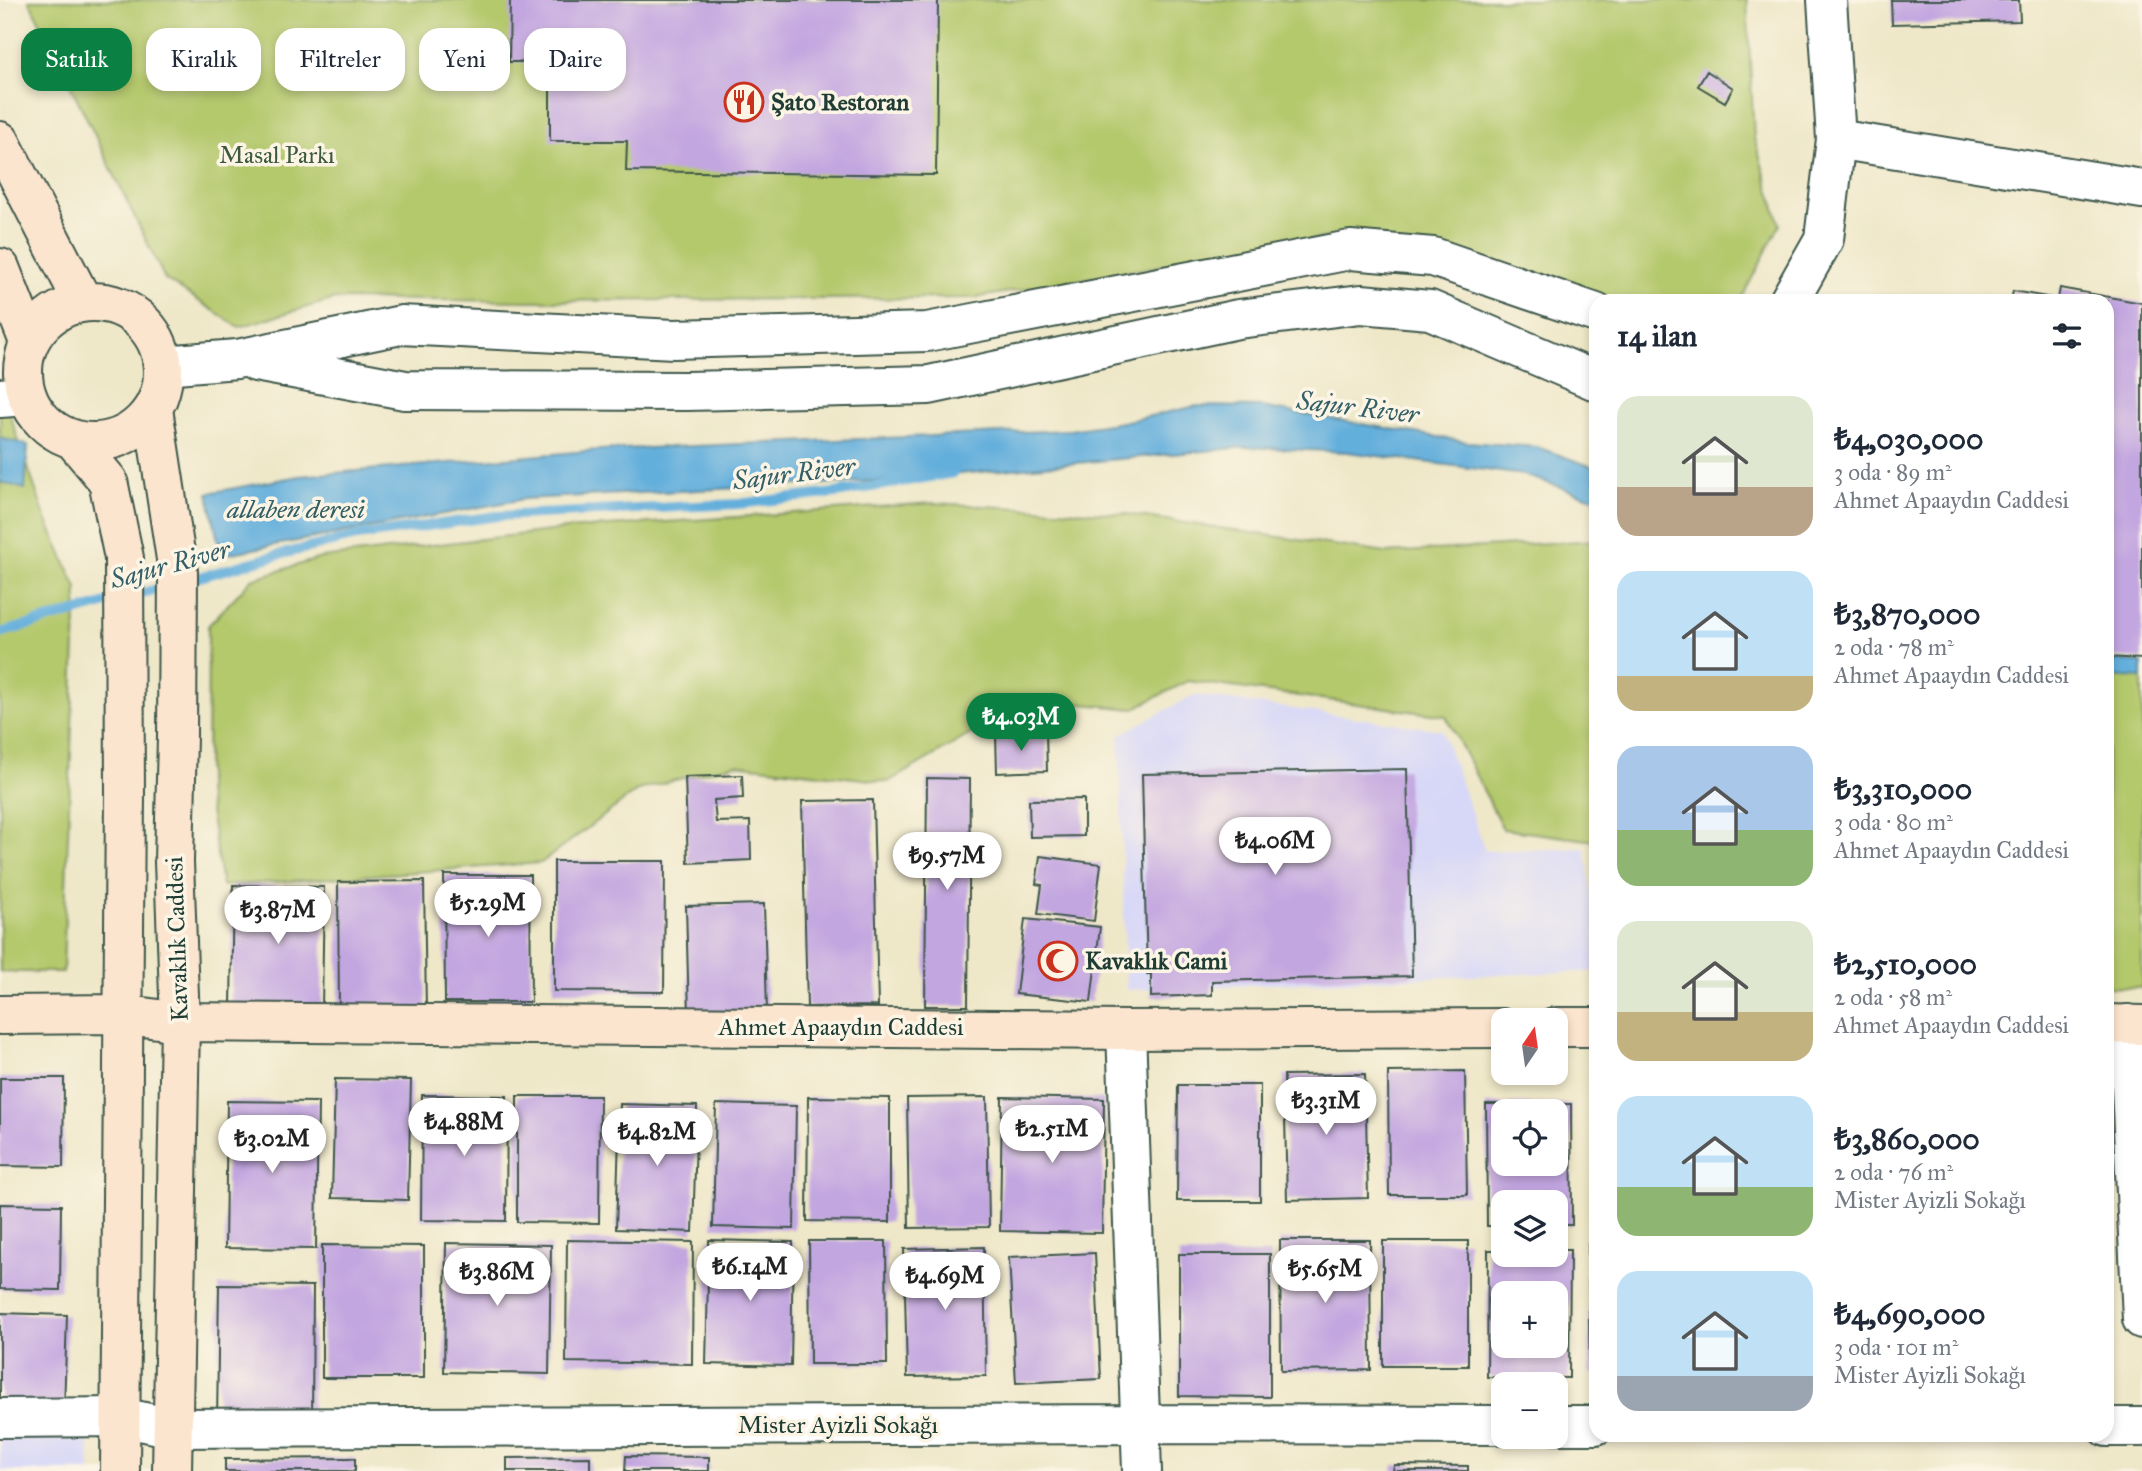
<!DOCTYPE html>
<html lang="tr">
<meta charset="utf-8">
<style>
body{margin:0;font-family:"IM FELL Great Primer",serif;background:#f2f2f3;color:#1f2937;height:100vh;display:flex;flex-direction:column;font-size:26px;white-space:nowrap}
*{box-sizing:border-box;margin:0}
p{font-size:23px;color:#747a83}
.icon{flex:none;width:38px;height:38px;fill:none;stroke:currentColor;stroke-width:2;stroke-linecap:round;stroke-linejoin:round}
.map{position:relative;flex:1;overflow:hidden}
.side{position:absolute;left:1589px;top:294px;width:525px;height:1148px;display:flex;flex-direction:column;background:#fff;border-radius:21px;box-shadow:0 4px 10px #0003}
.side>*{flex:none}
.hud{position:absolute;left:21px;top:28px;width:665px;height:63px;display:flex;gap:14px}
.needle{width:46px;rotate:13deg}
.fabs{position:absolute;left:1491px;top:1008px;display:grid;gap:14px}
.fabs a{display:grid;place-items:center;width:77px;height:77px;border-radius:14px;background:#fff;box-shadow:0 4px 10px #0003;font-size:35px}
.price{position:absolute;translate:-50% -60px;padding:0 16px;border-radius:24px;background:#fff;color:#222;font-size:23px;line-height:46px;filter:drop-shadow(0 2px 4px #0008)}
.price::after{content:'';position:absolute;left:50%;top:42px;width:21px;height:16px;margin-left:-10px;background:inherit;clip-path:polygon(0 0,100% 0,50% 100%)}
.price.active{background:#0b8043;color:#fff}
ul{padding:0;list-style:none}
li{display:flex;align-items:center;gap:21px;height:175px;padding:0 28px}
li span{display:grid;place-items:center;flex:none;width:196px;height:140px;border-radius:21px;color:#555}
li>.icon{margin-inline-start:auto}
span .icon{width:84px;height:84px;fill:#fffc;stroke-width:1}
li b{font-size:30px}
h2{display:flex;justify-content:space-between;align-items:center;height:84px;padding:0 28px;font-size:30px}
.tag{padding:0 24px;border-radius:21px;background:#fff;box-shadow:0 4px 10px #0003;font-size:24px;line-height:63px}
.tag.active{background:#0b8043;color:#fff}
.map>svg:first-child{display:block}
.built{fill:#d7d7f8}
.green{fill:#b4c86c;stroke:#6a8250;stroke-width:2}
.water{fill:#63afdc;stroke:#417688;stroke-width:2}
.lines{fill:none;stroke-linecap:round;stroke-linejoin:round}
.stream{stroke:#63afdc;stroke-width:10}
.building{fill:#c2a6e0;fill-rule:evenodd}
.street-casing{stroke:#3e564a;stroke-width:42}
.secondary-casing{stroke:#3e564a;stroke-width:42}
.street{stroke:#fff;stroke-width:38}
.secondary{stroke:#fce5cf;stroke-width:38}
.labels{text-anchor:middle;stroke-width:7;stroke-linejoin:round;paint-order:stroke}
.poi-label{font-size:24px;font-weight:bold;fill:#1f3d34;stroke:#fcf5e5;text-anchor:start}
.park-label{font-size:24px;fill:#3d593f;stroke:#fcf5e5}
.street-label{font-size:24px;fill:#1f3d34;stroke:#fcf5e5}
.water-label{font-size:26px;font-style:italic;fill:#335f66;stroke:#fcf5e5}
</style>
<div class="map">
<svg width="2142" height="1471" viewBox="0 0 2142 1471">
<rect width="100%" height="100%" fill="#fcf5e5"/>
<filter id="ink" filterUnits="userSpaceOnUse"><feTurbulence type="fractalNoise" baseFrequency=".0143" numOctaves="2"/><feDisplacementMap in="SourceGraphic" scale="14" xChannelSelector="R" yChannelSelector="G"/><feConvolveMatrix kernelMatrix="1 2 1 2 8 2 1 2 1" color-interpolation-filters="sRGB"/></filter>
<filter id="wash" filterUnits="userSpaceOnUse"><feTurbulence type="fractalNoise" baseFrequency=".00686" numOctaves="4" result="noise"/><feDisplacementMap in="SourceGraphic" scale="28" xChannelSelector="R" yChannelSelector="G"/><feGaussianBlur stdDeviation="1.57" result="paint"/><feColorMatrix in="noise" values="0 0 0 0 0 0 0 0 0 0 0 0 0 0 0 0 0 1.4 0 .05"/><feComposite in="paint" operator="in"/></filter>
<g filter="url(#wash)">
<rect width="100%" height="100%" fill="#eee7c8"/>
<path class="built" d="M1194,695L1442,730L1485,851L1585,848L1596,925V971L1126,990L1119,735Z
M89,1434L90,1471H0V1436Z"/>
<path class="green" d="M29,0H1747L1754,138L1780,225L1740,301H1602L1345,234L974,298L529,301L335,299L239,327L165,279Z
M0,386L45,517L77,588L63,972H0Z
M933,503L1126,514L1386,553L1596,540V841L1503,829L1446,716L1188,681L1133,709L1031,699L888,782L735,764L638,790L541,863L222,886L207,792L208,626L252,579L321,558L567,529Z
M2142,673V988L2107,987V677Z"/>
<path class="water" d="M1197,406L1261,407L1468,442L1537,447L1596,468V499L1524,475L1347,452L1247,447L894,480L524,499L221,555L208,493L299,476L599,450L1070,430L1122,422Z
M0,438L28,445L25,489L0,482Z
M2107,660L2142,663V678L2107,676Z"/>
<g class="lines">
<path class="stream" d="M0,633L278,555L357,536L497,516L737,504L836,493L953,473"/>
</g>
<g id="blocks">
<path class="building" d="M510,0H938L936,175L626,171L627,141H550V62H509Z
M1891,0H2019L2020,21L1892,24Z
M1707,71L1733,88L1725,102L1698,86Z
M2060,288L2142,303V659L2107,657V301H2011L2013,291L2058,299Z
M1046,733L1047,771L997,773L996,734Z
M1407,769L1412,976L1212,981V995L1151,997V974H1147L1142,774Z
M742,775L743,798L714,800L716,822L750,821L751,860L688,863L685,777Z
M927,778L970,779L968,1006H925Z
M1084,799V836L1030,837L1029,800Z
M873,800L878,1006L807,1007L802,801Z
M1040,856L1101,864L1094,921L1038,914L1042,885L1036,884Z
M554,861H665L664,992L554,991Z
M444,875H530L531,1002H445Z
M424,881L426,1010L339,1011L338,882Z
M233,885L324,887L322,1008L231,1006Z
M764,904L767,1012L689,1014L686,906Z
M1025,919L1100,927L1091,1002L1016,994Z
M1465,1071L1467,1195H1389L1388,1072Z
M1365,1074L1368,1198L1287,1200L1284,1075Z
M0,1078H64L63,1167L0,1166Z
M335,1079L411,1080L408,1200L332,1198Z
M1178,1085H1260V1201H1177Z
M422,1095L507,1096L506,1221L421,1220Z
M517,1096H600L599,1223L517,1222Z
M808,1097L890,1098V1222L807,1221Z
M987,1097L989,1227L909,1228L907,1098Z
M1002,1097L1104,1099L1102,1233L1000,1231Z
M227,1101L318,1102L316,1249L225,1248Z
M620,1104L697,1106L693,1232L616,1229Z
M716,1104L796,1106L794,1229L713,1227Z
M1486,1104H1571L1572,1225H1556V1202H1503V1226H1487ZM1503,1111H1556V1164H1503Z
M0,1204L61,1205L60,1290L0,1289Z
M567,1240L693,1242L692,1364L566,1362Z
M709,1240L793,1242L791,1366L706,1364Z
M1280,1240H1370L1371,1370L1281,1371Z
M809,1241H886L887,1364H810Z
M1383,1241H1468V1366H1383Z
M446,1243L551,1245L549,1374L444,1372Z
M1588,1244H1596V1374H1590Z
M322,1245L424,1246V1378H322Z
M984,1247L986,1376L907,1377L904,1249Z
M1488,1250H1503V1255H1556V1250H1570L1569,1378L1487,1377ZM1503,1293H1556V1346H1503Z
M1095,1253L1101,1379L1016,1383L1009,1257Z
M1179,1254H1270V1397L1179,1396Z
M219,1285L313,1286L312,1423L217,1422Z
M0,1313L67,1315L64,1410L0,1409Z
M626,1456L709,1457V1471H625Z
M590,1457V1471H507V1458Z
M355,1458V1471H225V1459Z
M1394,1465L1468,1466V1471H1393Z"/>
</g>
</g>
<g filter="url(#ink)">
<use href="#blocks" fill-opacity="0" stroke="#3e564a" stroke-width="2"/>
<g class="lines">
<defs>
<path id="street" d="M1836,139L2142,189
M1789,301L1824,239L1836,139L1827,0
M256,362L405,390L687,391L929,385L1238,319L1361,304L1430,310L1596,381
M163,365L237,359L401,325L674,339L927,332L1350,250L1433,257L1596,313
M0,398L27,396
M2128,1024L2142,1319
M1126,1030L1142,1471
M0,1418L121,1417L173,1428L1141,1424L1503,1425
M1556,1425H1596
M2107,1427H2142"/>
<path id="secondary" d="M0,141L83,302
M0,268L29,342
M23 372a70 70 0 1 1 140 0a70 70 0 1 1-140 0Z
M153,409L178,572L177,737L174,862L180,1022L172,1471
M73,439L108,481L124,558L125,794L120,1471
M0,1015L121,1014L180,1022L1126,1030L1503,1028
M2107,1024L2142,1025
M1556,1027H1596"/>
</defs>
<use href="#street" class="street-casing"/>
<use href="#secondary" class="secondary-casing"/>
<use href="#street" class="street"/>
<use href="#secondary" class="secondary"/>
</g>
</g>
<defs>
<symbol id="restaurant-ring" viewBox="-11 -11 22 22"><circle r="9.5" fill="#fcf5e5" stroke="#c8321e" stroke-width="1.5"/><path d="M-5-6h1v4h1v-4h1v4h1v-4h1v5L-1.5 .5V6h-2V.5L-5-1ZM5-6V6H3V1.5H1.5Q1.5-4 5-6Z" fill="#c8321e"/></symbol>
<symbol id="mosque-ring" viewBox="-11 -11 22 22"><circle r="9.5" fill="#fcf5e5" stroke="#c8321e" stroke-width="1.5"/><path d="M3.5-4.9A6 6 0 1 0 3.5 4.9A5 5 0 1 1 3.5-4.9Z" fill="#c8321e"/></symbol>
</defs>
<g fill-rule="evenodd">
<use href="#restaurant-ring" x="722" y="80" width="44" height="44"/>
<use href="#mosque-ring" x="1036" y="939" width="44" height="44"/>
</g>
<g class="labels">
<g class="poi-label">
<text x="771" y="110">Şato Restoran</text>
<text x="1085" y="969">Kavaklık Cami</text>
</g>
<g class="park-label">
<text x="277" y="163">Masal Parkı</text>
</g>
<g class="street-label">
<text transform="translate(177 939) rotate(-92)" y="8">Kavaklık Caddesi</text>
<text x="841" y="1035">Ahmet Apaaydın Caddesi</text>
<text x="838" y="1433">Mister Ayizli Sokağı</text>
</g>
<g class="water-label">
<text transform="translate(1358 407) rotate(7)" y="9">Sajur River</text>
<text transform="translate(794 473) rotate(-7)" y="9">Sajur River</text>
<text x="296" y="518">allaben deresi</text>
<text transform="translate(170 564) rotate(-15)" y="9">Sajur River</text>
</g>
</g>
</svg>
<div class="fabs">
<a><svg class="needle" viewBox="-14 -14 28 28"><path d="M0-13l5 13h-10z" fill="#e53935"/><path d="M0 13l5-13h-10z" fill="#747a83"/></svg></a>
<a><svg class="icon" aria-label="locate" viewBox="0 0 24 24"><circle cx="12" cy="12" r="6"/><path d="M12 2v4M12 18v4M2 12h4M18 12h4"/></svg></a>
<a><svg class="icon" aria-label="layers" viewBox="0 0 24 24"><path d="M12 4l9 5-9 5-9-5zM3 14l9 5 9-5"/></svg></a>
<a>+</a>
<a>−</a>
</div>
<b class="price active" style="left:1021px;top:753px">₺4.03M</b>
<b class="price" style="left:1275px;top:877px">₺4.06M</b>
<b class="price" style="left:947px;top:892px">₺9.57M</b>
<b class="price" style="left:488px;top:939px">₺5.29M</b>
<b class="price" style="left:278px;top:946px">₺3.87M</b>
<b class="price" style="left:1326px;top:1137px">₺3.31M</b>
<b class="price" style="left:464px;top:1158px">₺4.88M</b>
<b class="price" style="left:1052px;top:1165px">₺2.51M</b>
<b class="price" style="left:657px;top:1168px">₺4.82M</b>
<b class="price" style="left:272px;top:1175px">₺3.02M</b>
<b class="price" style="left:750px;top:1303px">₺6.14M</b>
<b class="price" style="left:1325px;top:1305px">₺5.65M</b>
<b class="price" style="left:497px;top:1308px">₺3.86M</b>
<b class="price" style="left:945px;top:1312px">₺4.69M</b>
<div class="hud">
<a class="tag active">Satılık</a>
<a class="tag">Kiralık</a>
<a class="tag">Filtreler</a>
<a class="tag">Yeni</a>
<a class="tag">Daire</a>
</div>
<section class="side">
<h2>14 ilan<svg class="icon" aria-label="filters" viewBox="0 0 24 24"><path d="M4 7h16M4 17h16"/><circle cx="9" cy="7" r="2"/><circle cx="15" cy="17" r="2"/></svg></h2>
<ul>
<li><span style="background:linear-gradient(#dfe7d0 65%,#b9a48a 0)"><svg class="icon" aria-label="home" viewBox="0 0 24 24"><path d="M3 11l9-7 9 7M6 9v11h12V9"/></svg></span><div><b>₺4,030,000</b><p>3 oda · 89 m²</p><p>Ahmet Apaaydın Caddesi</p></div></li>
<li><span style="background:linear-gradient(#bfe0f5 75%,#c2b280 0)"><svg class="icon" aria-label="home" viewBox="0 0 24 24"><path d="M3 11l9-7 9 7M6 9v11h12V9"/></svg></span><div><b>₺3,870,000</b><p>2 oda · 78 m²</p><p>Ahmet Apaaydın Caddesi</p></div></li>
<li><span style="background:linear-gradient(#a9c7e8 60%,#8fb573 0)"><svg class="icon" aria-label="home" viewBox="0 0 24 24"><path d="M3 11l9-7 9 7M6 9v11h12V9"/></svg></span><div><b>₺3,310,000</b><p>3 oda · 80 m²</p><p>Ahmet Apaaydın Caddesi</p></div></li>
<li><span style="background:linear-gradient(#dfe7d0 65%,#c2b280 0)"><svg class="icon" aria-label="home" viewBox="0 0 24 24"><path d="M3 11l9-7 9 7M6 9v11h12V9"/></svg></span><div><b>₺2,510,000</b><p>2 oda · 58 m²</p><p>Ahmet Apaaydın Caddesi</p></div></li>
<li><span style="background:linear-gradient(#bfe0f5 65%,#8fb573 0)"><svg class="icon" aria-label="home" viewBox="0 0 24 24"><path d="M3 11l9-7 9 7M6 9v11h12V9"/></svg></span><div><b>₺3,860,000</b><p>2 oda · 76 m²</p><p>Mister Ayizli Sokağı</p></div></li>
<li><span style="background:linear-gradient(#bfe0f5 75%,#9aa5b1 0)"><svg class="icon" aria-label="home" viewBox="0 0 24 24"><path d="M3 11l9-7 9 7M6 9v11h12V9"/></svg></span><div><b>₺4,690,000</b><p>3 oda · 101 m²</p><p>Mister Ayizli Sokağı</p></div></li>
</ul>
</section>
</div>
